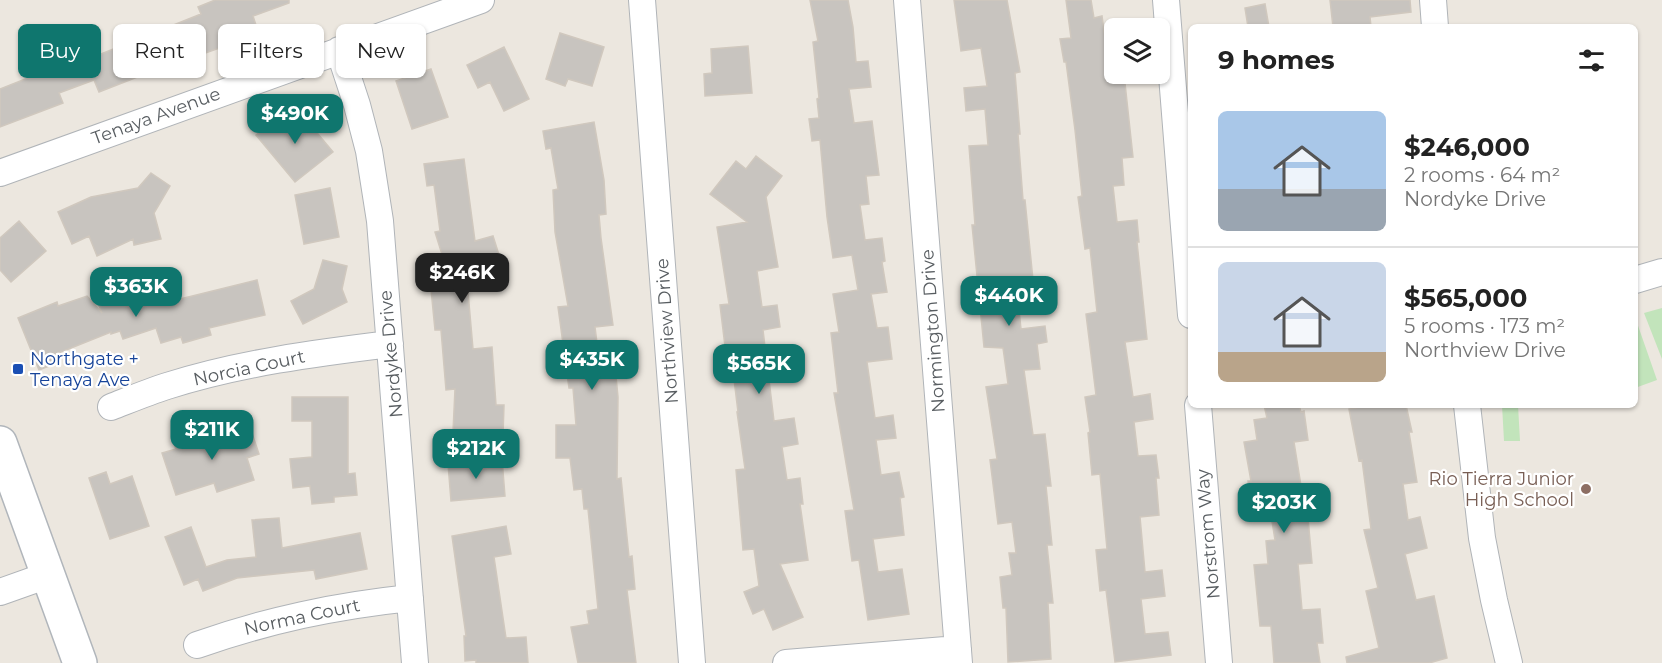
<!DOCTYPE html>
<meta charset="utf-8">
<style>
body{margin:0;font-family:Montserrat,sans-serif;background:#f6f6f6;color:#222;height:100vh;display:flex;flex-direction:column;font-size:22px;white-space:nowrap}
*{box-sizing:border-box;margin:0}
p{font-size:20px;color:#767676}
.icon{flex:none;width:33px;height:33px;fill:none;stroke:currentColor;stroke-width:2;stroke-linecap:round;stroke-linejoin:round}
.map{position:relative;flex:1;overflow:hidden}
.details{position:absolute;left:1188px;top:24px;width:450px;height:384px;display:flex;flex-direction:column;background:#fff;border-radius:9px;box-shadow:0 2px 4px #0004}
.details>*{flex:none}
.top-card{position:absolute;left:18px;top:24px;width:570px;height:54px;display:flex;gap:12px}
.buttons{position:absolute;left:1104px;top:18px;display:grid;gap:12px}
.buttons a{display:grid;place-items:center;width:66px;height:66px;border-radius:9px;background:#fff;box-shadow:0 2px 4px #0004;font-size:30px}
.price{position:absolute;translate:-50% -51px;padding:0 14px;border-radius:12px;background:#0f766e;color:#fff;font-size:20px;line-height:39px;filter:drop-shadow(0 2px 3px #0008)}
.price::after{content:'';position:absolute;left:50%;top:36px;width:18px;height:14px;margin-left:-9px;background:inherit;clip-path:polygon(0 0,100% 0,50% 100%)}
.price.on{background:#222;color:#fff}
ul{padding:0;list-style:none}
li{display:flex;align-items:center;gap:18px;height:150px;padding:0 30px}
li+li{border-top:2px solid #e0e0e0}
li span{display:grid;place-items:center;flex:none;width:168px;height:120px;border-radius:9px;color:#555}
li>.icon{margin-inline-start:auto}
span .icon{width:72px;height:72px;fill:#fffc;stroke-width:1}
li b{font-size:26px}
h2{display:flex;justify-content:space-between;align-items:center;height:72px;padding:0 30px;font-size:26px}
.tag{padding:0 21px;border-radius:9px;background:#fff;box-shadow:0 2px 4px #0004;font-size:21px;line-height:54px}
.tag.on{background:#0f766e;color:#fff}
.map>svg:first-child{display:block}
.green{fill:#c2e4bb}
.building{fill:#c8c4bf;stroke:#d0c8be;stroke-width:1.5}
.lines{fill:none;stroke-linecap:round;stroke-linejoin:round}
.minor-casing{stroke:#b0b4b8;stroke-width:28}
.secondary-casing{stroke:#b1b6bb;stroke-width:36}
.minor{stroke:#fff;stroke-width:26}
.secondary{stroke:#fff;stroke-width:33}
.transit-dot{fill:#1a4fb4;stroke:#fff;stroke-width:2}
.education-dot{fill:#8d6e63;stroke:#fff;stroke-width:2}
.labels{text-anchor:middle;stroke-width:4.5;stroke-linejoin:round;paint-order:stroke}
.street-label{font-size:18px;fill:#585d61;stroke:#fff}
.transit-label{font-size:18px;fill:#164399;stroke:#fff;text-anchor:start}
.education-label{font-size:18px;fill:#785e54;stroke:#fff;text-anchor:end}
</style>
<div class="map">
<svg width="1662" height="663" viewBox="0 0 1662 663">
<rect width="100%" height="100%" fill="#ece7df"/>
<path class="green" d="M1662,308V359L1644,313Z
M1635,317L1657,380L1635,388Z
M1502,405H1518L1520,441H1504Z"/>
<path class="building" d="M215,0H289V3L253,16L259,34L186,60V58L99,92L94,80L59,93L63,103L0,127V89L58,66L54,54L85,43L91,58L201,14L198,7Z
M810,0H848L853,27L856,62L868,61L871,87L849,89L854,123L872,121L879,175L866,176L869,204L860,205L865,240L882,238L885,261L882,262L887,292L871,294L877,328L888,327L892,359L867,362L875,418L893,415L896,438L876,440L881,475L899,472L904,497L900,498L904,535L873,539L878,572L902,569L909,614L868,620L859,560L852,561L845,511L854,510L834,393H838L831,333L839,332L833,294L858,290L852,255L833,258L827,217L820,140L812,141L809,119L819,118L817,99L819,98L813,42L818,41Z
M954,0H1007L1020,72L1015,73L1020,134H1018L1023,200H1025L1034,290L1017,291L1021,329L1045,326L1047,342L1037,344L1040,369L1024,370L1033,435L1045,434L1051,486H1046L1052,545H1047L1053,603H1048L1051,659L1008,662L1006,608H1003L1000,577L1012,575L1009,553H1016L1012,522L998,524L990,460L997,459L986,387L1008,384L1003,348L984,347L972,225H975L969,146L988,145L985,109L966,111L964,88L987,86L981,48L961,51Z
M1066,0H1091L1094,18L1102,16L1106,45L1114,44V74H1124L1133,157L1122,158L1124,185L1113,186L1117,222L1137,220L1139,242H1137L1147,339L1125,342L1133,397L1150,394L1153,419L1134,422L1138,456L1156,455L1159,478H1156L1159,515L1140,517L1145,572L1162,570L1165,596L1141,599L1145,634L1168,632L1171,655L1115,662L1106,590L1100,591L1096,550L1107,549L1100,474L1092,475L1088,433L1090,432L1085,397L1096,395L1086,314L1097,312L1090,248L1085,249L1078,197L1082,196L1075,130L1066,62H1064L1060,39L1071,38Z
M1330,0H1410L1411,12L1370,17L1371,27H1333Z
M1265,4L1269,27H1248L1245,8Z
M560,33L604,47L592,86L568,79L565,86L546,79Z
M748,46L752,93L705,96L704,74L712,73L711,49Z
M504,47L529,99L504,111L490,82L478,88L467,65Z
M431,69L448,117L412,129L396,81Z
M287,111L296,122L303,116L333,152L295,182L256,135Z
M594,122L604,180L606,214L599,215L601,238L613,325L595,327L600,367L615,366L618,397L617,479L621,478L629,557L632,556L635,589L627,590L636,663H578L571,627L589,624L587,611L598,609L588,509H584L582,489L574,490L570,458H556V425H576L573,388H569L558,307L568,306L555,232L553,190L558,189L551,148L546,149L543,131Z
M756,156L782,176L766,197L778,267L757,271L762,307L777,305L780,327L763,330L774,421L794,418L798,444L782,447L787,480L800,478L803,504H800L808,560L780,564L803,617L773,630L764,609L753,614L744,592L759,586L754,549L743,550L736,470L745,469L737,412H738L733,371H728L720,305L729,304L717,227L747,222L710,194L736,161L746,169Z
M464,159L475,241L493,236L500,258L466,269L473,349L492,347L496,405H504L503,435L453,432L455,389L446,390L441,330H435L430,279L449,277L435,232L440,231L434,185L427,186L424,164Z
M151,173L170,186L154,213L161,239L134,245L133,239L97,256L89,236L72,244L58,212L91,197L138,188Z
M330,188L339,237L304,244L295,195Z
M19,221L46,251L11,282L0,270V238Z
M323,260L347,266L342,289L347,302L303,324L291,301L314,289Z
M257,280L265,315L209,328L211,335L183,343L181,337L161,343L156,328L123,339L120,331L111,334V332L56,354L59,362L39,370L18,318L57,302L58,306L87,296L102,313L94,294L123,284L131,308L175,296L176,300Z
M292,397H348V474L355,473L357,495L334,497V502L312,504L310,486L293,488L290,459L312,457V421H292Z
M1264,405H1299L1301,412L1304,411L1308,440L1294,442L1302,492L1316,490L1319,517L1308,518L1312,563L1298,564L1302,610L1320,609L1323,643H1317L1320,663H1274L1271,626H1260L1254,565L1268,564L1266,541L1275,540L1269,503L1252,506L1248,481H1251L1244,442L1257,440L1254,420L1267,418Z
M1373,405H1406L1412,432H1409L1417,482L1403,484L1408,520L1420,517L1427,548L1405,554L1416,600L1434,596L1447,658L1429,663H1347L1346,657L1379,648L1366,591L1378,588L1364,530L1371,529L1362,460L1359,461L1349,409Z
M249,424L259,454L247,458L254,480L217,492L214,483L176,495L162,453L176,449L173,441L191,435L193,441Z
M502,459L505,496L451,501L448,464Z
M106,472L110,484L132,476L149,526L110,539L89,478Z
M279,518L282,548L360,533L367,569L316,579L314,570L237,578L203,591L198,579L184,585L165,537L191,527L206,567L227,560L256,557L252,520Z
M506,526L511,554L494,557L506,638L526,637L528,663H476V660L465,661L464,636H466L452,536Z"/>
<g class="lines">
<defs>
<path id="minor" d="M642,0L692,663
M907,0L959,663
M1166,0L1191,315
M1433,0L1435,27
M339,50L357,105L369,151L380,221L415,663
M0,173L481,0
M1635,280L1662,272
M1198,405L1219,663
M1467,405L1482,538L1494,600L1509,663
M111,407C129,400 148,392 167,386C239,363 316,353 390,344
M0,592L48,575
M197,645C269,620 334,606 410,598
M786,663L958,649"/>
<path id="secondary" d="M0,443L80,663"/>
</defs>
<use href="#minor" class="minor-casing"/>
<use href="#secondary" class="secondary-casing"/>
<use href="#minor" class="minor"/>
<use href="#secondary" class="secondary"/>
</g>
<rect class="transit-dot" x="12" y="363" width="12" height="12" rx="3"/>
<circle class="education-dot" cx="1586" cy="489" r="6"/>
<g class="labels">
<g class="street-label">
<text transform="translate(156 116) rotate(-20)" y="6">Tenaya Avenue</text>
<text transform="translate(667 331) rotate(-94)" y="6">Northview Drive</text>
<text transform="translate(933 331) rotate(-94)" y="6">Normington Drive</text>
<text transform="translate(391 354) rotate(-95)" y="6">Nordyke Drive</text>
<text transform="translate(249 368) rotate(-12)" y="6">Norcia Court</text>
<text transform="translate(1208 534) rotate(-95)" y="6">Norstrom Way</text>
<text transform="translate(302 617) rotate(-12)" y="6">Norma Court</text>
</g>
<g class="transit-label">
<text x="30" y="365">Northgate +<tspan x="30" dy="21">Tenaya Ave</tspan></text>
</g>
<g class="education-label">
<text x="1574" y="485">Rio Tierra Junior<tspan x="1574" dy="21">High School</tspan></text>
</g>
</g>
</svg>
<div class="buttons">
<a><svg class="icon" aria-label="layers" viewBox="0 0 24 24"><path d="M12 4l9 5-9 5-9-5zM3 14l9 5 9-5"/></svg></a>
</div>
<b class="price" style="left:295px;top:145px">$490K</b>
<b class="price on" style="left:462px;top:304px">$246K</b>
<b class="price" style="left:136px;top:318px">$363K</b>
<b class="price" style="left:1009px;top:327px">$440K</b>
<b class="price" style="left:592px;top:391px">$435K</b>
<b class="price" style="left:759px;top:395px">$565K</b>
<b class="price" style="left:212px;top:461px">$211K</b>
<b class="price" style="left:476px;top:480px">$212K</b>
<b class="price" style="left:1284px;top:534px">$203K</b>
<div class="top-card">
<a class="tag on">Buy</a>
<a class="tag">Rent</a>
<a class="tag">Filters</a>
<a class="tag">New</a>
</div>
<section class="details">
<h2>9 homes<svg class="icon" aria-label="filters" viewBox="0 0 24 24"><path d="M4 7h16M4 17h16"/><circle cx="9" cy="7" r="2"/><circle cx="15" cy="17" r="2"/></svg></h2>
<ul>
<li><span style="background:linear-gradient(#a9c7e8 65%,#9aa5b1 0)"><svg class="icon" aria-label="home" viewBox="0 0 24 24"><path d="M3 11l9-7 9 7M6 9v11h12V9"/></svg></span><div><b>$246,000</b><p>2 rooms · 64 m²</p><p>Nordyke Drive</p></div></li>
<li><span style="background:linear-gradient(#c9d6e8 75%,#b9a48a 0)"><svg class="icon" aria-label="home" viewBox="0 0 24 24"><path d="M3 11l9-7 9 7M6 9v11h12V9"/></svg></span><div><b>$565,000</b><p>5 rooms · 173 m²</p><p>Northview Drive</p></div></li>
</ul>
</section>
</div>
